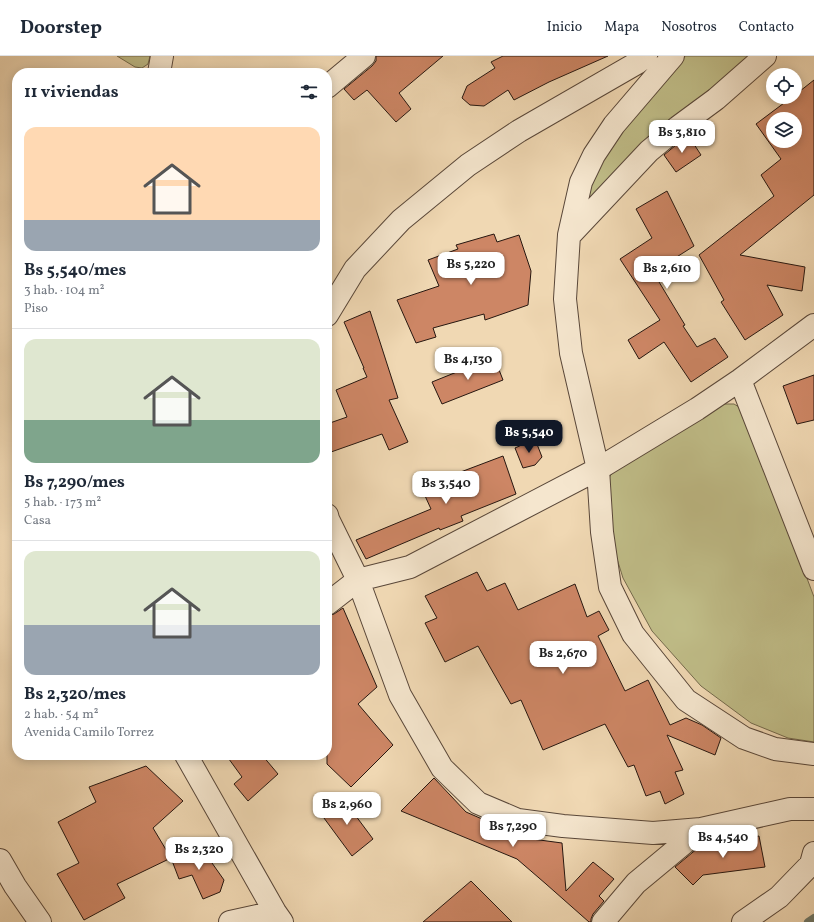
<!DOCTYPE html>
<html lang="es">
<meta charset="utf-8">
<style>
body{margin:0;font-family:Vollkorn,serif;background:#f2f2f3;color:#1f2937;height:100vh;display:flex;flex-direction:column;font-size:15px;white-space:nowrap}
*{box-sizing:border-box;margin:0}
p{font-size:13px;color:#747a83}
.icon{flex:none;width:22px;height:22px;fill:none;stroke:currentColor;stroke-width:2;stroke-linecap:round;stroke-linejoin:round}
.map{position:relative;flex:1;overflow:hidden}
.side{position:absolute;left:12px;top:12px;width:320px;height:692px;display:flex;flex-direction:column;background:#fff;border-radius:16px;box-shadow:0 2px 10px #0003}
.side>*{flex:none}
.tools{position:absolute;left:766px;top:12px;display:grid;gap:8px}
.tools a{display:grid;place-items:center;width:36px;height:36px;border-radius:50%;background:#fff;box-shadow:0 2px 10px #0003;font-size:20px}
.price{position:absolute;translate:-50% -34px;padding:0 9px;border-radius:8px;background:#fff;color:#222;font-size:13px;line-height:26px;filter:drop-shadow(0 1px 2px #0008)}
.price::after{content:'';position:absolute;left:50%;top:24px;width:12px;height:9px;margin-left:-6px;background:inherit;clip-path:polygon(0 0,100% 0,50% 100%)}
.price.on{background:#111827;color:#fff}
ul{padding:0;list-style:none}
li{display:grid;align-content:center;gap:8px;height:212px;padding:0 12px}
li+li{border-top:1px solid #e0e1e3}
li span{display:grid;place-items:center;height:124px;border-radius:12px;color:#555}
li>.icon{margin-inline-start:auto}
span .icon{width:72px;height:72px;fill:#fffc;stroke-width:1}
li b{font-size:17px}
h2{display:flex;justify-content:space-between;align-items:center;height:48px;padding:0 12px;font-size:17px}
header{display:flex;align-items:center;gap:24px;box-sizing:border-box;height:56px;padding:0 20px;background:#fff;border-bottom:1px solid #e0e1e3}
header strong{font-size:19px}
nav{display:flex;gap:22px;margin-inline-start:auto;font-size:14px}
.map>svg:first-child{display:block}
.green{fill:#c0bd88;stroke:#746a4c}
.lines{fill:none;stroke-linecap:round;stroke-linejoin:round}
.stream{stroke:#6d796b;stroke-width:8}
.building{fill:#cd8665;stroke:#271710;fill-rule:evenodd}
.minor-casing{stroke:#594739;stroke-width:24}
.minor{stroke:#f5e6ce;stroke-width:22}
</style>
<header>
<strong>Doorstep</strong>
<nav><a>Inicio</a><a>Mapa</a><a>Nosotros</a><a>Contacto</a></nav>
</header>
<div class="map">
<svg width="814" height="866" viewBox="0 0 814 866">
<rect width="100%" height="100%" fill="#f0d8b3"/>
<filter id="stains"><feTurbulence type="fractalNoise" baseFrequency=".005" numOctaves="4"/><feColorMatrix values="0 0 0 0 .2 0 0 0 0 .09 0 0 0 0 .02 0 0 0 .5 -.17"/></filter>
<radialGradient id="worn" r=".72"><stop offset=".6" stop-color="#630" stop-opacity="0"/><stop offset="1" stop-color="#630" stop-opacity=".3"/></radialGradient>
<path class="green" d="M117,0H150L148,8L142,12L135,11Z
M685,0H752L586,150L592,125L617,80L672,17Z
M724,348H734L744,354L814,541V686L788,682L751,667L701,630L652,575L623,522L613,490L607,430L610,420L616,414Z"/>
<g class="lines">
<path class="stream" d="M808,866L814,862"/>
</g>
<path class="building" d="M376,0H443L399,37L411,53L396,66L367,34L354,44L344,33L372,10L376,5Z
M503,0H608L549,26L514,44L508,34L484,50L470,49L462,42L467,30L495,12L491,6Z
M814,24V139L740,199L805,211L802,235L767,229L783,259L745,284L721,246L724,244L699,199L774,140L761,119L781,103L756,68L792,41H795V39ZM773,63H795V85H773Z
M688,79L701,99L676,116L664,99Z
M667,135L694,190L653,216L685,269L683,270L697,291L715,282L728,301L691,326L664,286L639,303L628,284L660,264L620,203L652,182L636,153Z
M494,178L497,186L519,179L531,215L528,249L485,264L484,258L433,272L436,281L416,287L397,244L439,230L428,204L458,193L456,189Z
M370,255L398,342L389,344L408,386L389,394L382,378L331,396L327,385V368L347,361L336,334L367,321L363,312H364L344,266Z
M494,301L503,324L442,348L432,326Z
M814,319V364L797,368L783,330Z
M535,383L542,401L535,409L523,412L515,392Z
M503,400L516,438L461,460L463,465L440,474L439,472L366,503L356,484L431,453L421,431Z
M477,516L487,535L505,527L518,554L575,528L587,561L599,555L609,574L598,580L625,635L648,624L670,669L686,662L702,669L721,682L715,699L667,679L683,714L675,716L684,738L665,748L660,735L646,740L634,709L628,711L605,668L543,694L521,644L511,648L478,590L445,606L425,567L437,562L425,540Z
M343,552L377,631L358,648L393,689L351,731L327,708V560L334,558Z
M226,699H262L278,718L248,745L234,728L242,721Z
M146,710L183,745L153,772L171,802L117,828L125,842L84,864L57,818L79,807L58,766L96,746L89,731Z
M434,722L466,756L505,773L502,779L562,787L566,835L593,806L614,823L599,840L604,845L593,858L591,863V866H589L546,828L517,803L401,755Z
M341,740L373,783L352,800L321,758Z
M759,780L765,811L703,819L693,829L675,811L698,792Z
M200,790L224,824L220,836L203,843L192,819L179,823L171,802Z
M471,825L512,866H423Z"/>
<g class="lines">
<defs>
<path id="minor" d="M673,0L614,69L594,99L581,126L569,179L565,243L571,297L598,413L602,476L610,531L633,578L686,644L744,682L775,693L814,698
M159,17L162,0
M327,31L364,0
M570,179L649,95L678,71L716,43L765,0
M327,259L355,213L401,164L468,109L519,75L637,7L646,0
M740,324L814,513
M327,459L328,463L358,524L400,639L442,712L478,747L518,764L563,770L653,777L701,773L790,753H814
M327,548L358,524L410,511L598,413L697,353L740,324L814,269
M186,699L275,856L282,866
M0,804L15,830L40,866
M230,866L275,856
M603,866L636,827L701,773
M743,866L779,841L811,808L814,797"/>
</defs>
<use href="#minor" class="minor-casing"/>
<use href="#minor" class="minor"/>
</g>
<rect width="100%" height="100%" filter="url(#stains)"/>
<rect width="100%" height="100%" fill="url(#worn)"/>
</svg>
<div class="tools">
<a><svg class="icon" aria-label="locate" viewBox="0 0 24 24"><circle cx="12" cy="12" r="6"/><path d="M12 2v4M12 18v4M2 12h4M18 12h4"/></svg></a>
<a><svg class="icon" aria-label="layers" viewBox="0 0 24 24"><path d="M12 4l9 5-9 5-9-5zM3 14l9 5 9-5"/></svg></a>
</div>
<b class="price" style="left:682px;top:98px">Bs 3,810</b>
<b class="price" style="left:471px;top:230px">Bs 5,220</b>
<b class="price" style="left:667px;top:234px">Bs 2,610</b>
<b class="price" style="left:468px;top:325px">Bs 4,130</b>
<b class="price on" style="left:529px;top:398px">Bs 5,540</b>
<b class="price" style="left:446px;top:449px">Bs 3,540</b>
<b class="price" style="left:563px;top:619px">Bs 2,670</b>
<b class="price" style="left:347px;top:770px">Bs 2,960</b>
<b class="price" style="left:513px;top:792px">Bs 7,290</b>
<b class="price" style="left:723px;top:803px">Bs 4,540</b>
<b class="price" style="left:199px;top:815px">Bs 2,320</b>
<section class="side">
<h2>11 viviendas<svg class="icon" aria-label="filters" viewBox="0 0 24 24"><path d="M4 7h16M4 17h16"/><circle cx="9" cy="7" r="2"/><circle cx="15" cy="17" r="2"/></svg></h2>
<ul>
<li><span style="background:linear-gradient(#ffd9b3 75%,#9aa5b1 0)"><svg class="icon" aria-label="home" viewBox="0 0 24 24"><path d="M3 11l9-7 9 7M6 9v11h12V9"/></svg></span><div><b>Bs 5,540/mes</b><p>3 hab. · 104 m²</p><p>Piso</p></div></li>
<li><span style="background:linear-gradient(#dfe7d0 65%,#7fa58c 0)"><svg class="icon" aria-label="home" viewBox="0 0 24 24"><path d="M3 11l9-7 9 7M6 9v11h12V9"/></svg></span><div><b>Bs 7,290/mes</b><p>5 hab. · 173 m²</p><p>Casa</p></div></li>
<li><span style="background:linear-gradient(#dfe7d0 60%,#9aa5b1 0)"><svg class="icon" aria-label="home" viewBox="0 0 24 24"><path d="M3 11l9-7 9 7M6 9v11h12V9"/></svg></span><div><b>Bs 2,320/mes</b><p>2 hab. · 54 m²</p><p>Avenida Camilo Torrez</p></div></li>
</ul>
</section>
</div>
